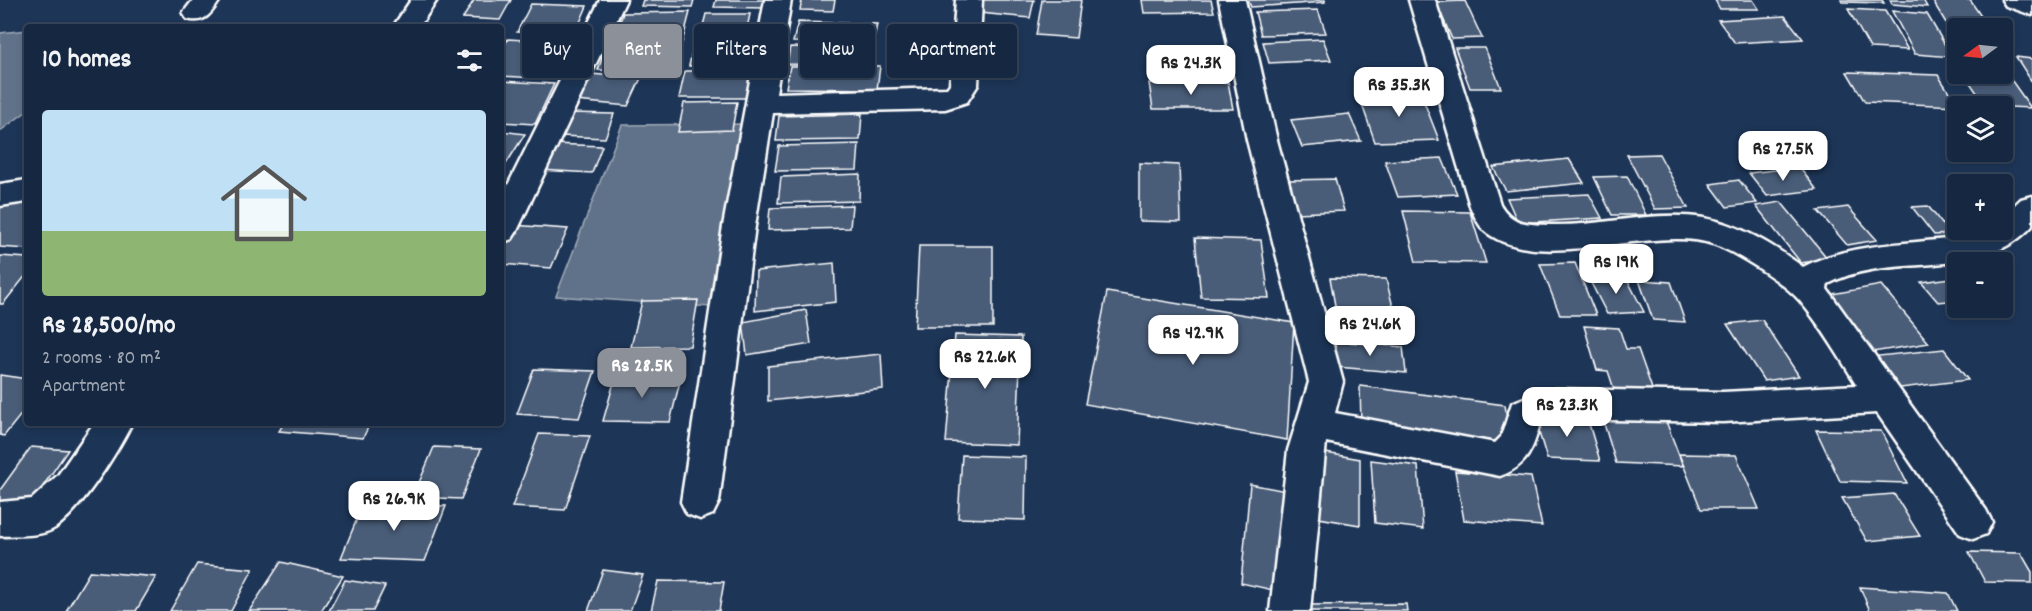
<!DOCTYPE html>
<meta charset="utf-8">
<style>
body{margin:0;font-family:Dekko,sans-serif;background:#1f3048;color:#f1f3f6;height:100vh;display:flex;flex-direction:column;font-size:22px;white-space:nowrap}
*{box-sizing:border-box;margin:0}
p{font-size:20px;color:#9ea6b1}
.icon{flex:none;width:33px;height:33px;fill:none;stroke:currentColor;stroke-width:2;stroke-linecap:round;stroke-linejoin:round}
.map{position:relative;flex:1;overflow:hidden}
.side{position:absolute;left:24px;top:24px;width:480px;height:402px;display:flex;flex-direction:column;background:#162841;border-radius:6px;box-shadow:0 3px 9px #0003,0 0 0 2px #35445a}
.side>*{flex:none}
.guide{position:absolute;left:522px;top:24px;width:570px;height:54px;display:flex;gap:12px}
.needle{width:39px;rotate:255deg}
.fabs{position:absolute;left:1947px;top:18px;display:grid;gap:12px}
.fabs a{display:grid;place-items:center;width:66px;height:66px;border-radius:6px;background:#162841;box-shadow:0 3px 9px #0003,0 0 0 2px #35445a;font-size:30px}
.price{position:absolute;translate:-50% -51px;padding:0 14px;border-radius:12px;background:#fff;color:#222;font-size:20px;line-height:39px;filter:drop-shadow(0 2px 3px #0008)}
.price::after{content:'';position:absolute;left:50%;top:36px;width:18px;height:14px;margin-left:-9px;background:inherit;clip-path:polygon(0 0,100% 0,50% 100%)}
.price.current{background:#8c9099;color:#fff}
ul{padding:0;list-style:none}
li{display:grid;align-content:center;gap:12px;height:318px;padding:0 18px}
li+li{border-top:2px solid #35445a}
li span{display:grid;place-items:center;height:186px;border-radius:6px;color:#555}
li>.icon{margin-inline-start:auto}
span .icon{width:108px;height:108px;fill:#fffc;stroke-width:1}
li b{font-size:26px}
h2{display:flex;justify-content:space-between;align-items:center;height:72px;padding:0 18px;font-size:26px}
.tag{padding:0 21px;border-radius:6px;background:#162841;box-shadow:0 3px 9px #0003,0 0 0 2px #35445a;font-size:21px;line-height:54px}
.tag.current{background:#8c9099;color:#fff}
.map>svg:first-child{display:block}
.water{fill:#617289;stroke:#a0aab8;stroke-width:1.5}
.building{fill:#4a5d79;stroke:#fff;stroke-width:1.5}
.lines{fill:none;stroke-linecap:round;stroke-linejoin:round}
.minor-casing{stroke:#fff;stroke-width:5}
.minor{fill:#1d3557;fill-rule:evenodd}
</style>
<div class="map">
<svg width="2032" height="611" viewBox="0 0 2032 611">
<rect width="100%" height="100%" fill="#1d3557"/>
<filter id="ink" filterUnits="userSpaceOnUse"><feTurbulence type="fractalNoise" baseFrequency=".0167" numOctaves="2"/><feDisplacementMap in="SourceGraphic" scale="12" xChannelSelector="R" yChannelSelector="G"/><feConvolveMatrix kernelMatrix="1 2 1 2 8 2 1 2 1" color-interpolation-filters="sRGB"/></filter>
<g filter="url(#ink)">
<path class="water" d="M27,30V111L0,131V33Z
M748,124L711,307L556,296L622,125Z"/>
<path class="building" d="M474,0H511L500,20L463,18Z
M643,0H694L692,7L641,6Z
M716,0H765L764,8L714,7Z
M802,0H835L833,11L800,10Z
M983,0H1034L1030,18L980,13Z
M1042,0H1081L1076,38L1036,35Z
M1142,0H1211L1214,12L1144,13Z
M1248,0H1325V2L1251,7Z
M1715,0H1753L1759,9H1720Z
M1841,0H1882L1884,3L1842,2Z
M1890,0H1923L1927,7L1892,4Z
M1932,0H1970L1989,28H1958V32L1951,31Z
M1465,1L1482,38L1452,39L1436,2Z
M531,4L587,6L575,34L517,32Z
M1848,9L1885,11L1908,50L1870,48Z
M1318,10L1326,33L1261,35L1255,12Z
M1892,11L1927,14L1952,57L1915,54Z
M690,12L682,43H613L623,13Z
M706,14H750L745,38L700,37Z
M1785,16L1803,39L1735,43L1718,20Z
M798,22L877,24L873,44L793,42Z
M353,23L395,26L350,27Z
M508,39L572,43L554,79L501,76V51Z
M1323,39L1331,60L1269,63L1263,42Z
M748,42L745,64L689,66L694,43Z
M606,47L654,48L647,71L598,70Z
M790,47L875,48L872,65L787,64Z
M1455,48H1485L1501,88H1470Z
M2016,57L2032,59V82Z
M790,66H880L877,89L786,88Z
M685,71H752L747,98H679Z
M1847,72L1938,75L1958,106L1865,102Z
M590,74L641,78L628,106L576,101Z
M1964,74H2007L2031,108L1986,106Z
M501,81L554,84L535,124L501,122Z
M1228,82L1233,109H1153L1149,83Z
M1421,94L1439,140L1375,142L1359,96Z
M737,102L732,130L678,132L684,103Z
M570,113L614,114L605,138L560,136Z
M862,114L860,140L776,141L779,116Z
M1349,114L1361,141L1302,147L1291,120Z
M501,131L525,134L501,172Z
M552,144L602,146L592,173L540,170Z
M859,144L857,170L775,171L779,146Z
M1659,154L1688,208L1655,209L1627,155Z
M1442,158L1457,194L1398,197L1385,161Z
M1569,159L1584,183L1506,191L1493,167Z
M1139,163L1179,165L1181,222L1139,221Z
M1799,167L1817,190L1767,196L1749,173Z
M860,174L859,201L778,203L781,177Z
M1627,176L1646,215H1612L1594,177Z
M1335,179L1344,211L1296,213L1288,180Z
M1739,180L1757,203L1727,207L1710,184Z
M1589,194L1602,218L1518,223L1507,198Z
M3,201L27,203V249L0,247V205Z
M1781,202L1828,259L1801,263L1756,206Z
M852,205L850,228L768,230L770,208Z
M1928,206L1950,234L1934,235L1912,207Z
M1848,207L1877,240L1847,245L1818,211Z
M1403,211L1470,212L1486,263L1416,262Z
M512,225L568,229L551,268L501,264V250Z
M1195,238L1261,240L1269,298L1201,297Z
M919,246H993V327H915Z
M0,256L27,258V274L3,304H0Z
M834,263L836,302L755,311L756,271Z
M1575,263L1596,315H1560L1540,264Z
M1626,277L1644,312L1607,314L1589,279Z
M1958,277V300L1938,302L1921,282Z
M1330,278L1386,279L1394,311H1336Z
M1639,280L1671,282L1685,322L1653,320Z
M1881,285L1929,343L1873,352L1827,295Z
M1107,292L1294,323L1287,440L1085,404Z
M698,300L690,346L631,347L642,301Z
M806,310L811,344L747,355L743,322Z
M1762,320L1799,376L1764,381L1727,324Z
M1584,326L1619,328L1626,349H1638L1657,403L1618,401L1608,371L1597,370Z
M955,335L1021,337L1017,445L946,442Z
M1335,341L1403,347L1406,373L1337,367Z
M1944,349L1968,380L1892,389L1869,357Z
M881,354L883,389L768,401V366Z
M534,369L595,371L579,418L517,414Z
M0,375L27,379V407L4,436L0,435Z
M616,375L681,377L670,422L603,421Z
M1360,386L1505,405L1510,443L1361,423Z
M1601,414L1664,416L1683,466L1616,463Z
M1534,416L1587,417L1600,461L1547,459Z
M284,423H370L363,438L279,431Z
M1816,430L1881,431L1907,483L1840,481Z
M539,434L590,436L565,510L512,507Z
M31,447L68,450L30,505L0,502V490Z
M434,447L481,449L461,499L413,497Z
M1320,452L1360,459V525L1319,518Z
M1679,454L1736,455L1759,509H1701Z
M962,455L1026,457L1025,520L958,518Z
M1371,460L1418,466L1423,529L1375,523Z
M1455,471L1531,477L1542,526L1464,520Z
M1250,484L1291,492L1283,592L1241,583Z
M1894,494L1920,536L1867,541L1842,498Z
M363,504L446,506L425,561L341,558Z
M1969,552L2021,553L2032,572V583L1985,582Z
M281,562L343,576L321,611H249Z
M197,564L253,569L231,611H170Z
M603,570L643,575L630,611H588Z
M90,571L156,577L136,611H66Z
M345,580L385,586L373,611H329Z
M658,581L724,582L719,611H651Z
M1860,587L1948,593L1957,611H1870Z
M1406,604L1407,611H1311L1310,605Z"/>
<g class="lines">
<defs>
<path id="minor" d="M193,0H220C211,14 204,24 187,19L183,13Z
M411,0H437L419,27H393Z
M600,0H626L517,231L512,239L501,243V199Z
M765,0H791L776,93L947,88L950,84L956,0H982L978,85L967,102L945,109L773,113L755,226L719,502L713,514L700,519L687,514L681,502L723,226Z
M1219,0H1245L1277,140L1343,382L1335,413L1495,443L1501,437L1512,403L1538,392L1555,389L1723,392L1857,385C1839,357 1822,327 1800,301C1785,283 1736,252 1713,244C1651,224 1543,274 1487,233C1479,227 1474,215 1470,206L1409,0H1435L1500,204C1505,213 1511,218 1520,222C1532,225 1545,225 1557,225C1605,225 1656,210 1704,218C1741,225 1773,245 1803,267C1850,243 1901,245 1953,238C1970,236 1985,230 2002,230V217L2021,199L2032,196V226C1979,284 1891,250 1828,284L1827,289L1986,510L1992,522L1986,534L1973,539L1960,534L1877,413L1723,422L1555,419L1540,423C1533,450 1527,466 1500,476L1326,442L1310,611H1270L1288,450L1309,382L1247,140Z
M2002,0H2032V15L2006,6Z
M27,180V202L0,206V184Z
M94,423H132C117,453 82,509 55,528C41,537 17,535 0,536V502L32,499L58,475Z"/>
</defs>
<use href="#minor" class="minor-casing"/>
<use href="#minor" class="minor"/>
</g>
</g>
</svg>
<div class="fabs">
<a><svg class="needle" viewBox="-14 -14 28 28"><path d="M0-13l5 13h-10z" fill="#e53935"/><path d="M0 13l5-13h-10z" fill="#9ea6b1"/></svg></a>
<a><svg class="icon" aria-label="layers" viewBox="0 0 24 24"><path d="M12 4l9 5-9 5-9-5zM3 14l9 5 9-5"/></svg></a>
<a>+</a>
<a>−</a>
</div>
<b class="price" style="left:1191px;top:96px">Rs 24.3K</b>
<b class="price" style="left:1399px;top:118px">Rs 35.3K</b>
<b class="price" style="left:1783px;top:182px">Rs 27.5K</b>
<b class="price" style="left:1616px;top:295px">Rs 19K</b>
<b class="price" style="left:1370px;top:357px">Rs 24.6K</b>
<b class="price" style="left:1193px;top:366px">Rs 42.9K</b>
<b class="price" style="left:985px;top:390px">Rs 22.6K</b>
<b class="price current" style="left:642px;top:399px">Rs 28.5K</b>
<b class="price" style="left:1567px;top:438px">Rs 23.3K</b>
<b class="price" style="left:394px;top:532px">Rs 26.9K</b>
<div class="guide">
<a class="tag">Buy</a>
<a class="tag current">Rent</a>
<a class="tag">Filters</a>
<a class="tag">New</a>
<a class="tag">Apartment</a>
</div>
<section class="side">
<h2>10 homes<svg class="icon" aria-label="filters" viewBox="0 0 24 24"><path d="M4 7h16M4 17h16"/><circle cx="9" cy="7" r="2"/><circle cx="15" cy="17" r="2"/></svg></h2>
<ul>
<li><span style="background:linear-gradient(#bfe0f5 65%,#8fb573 0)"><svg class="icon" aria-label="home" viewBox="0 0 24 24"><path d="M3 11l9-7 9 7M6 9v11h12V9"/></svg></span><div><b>Rs 28,500/mo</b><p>2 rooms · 80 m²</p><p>Apartment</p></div></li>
</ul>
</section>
</div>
